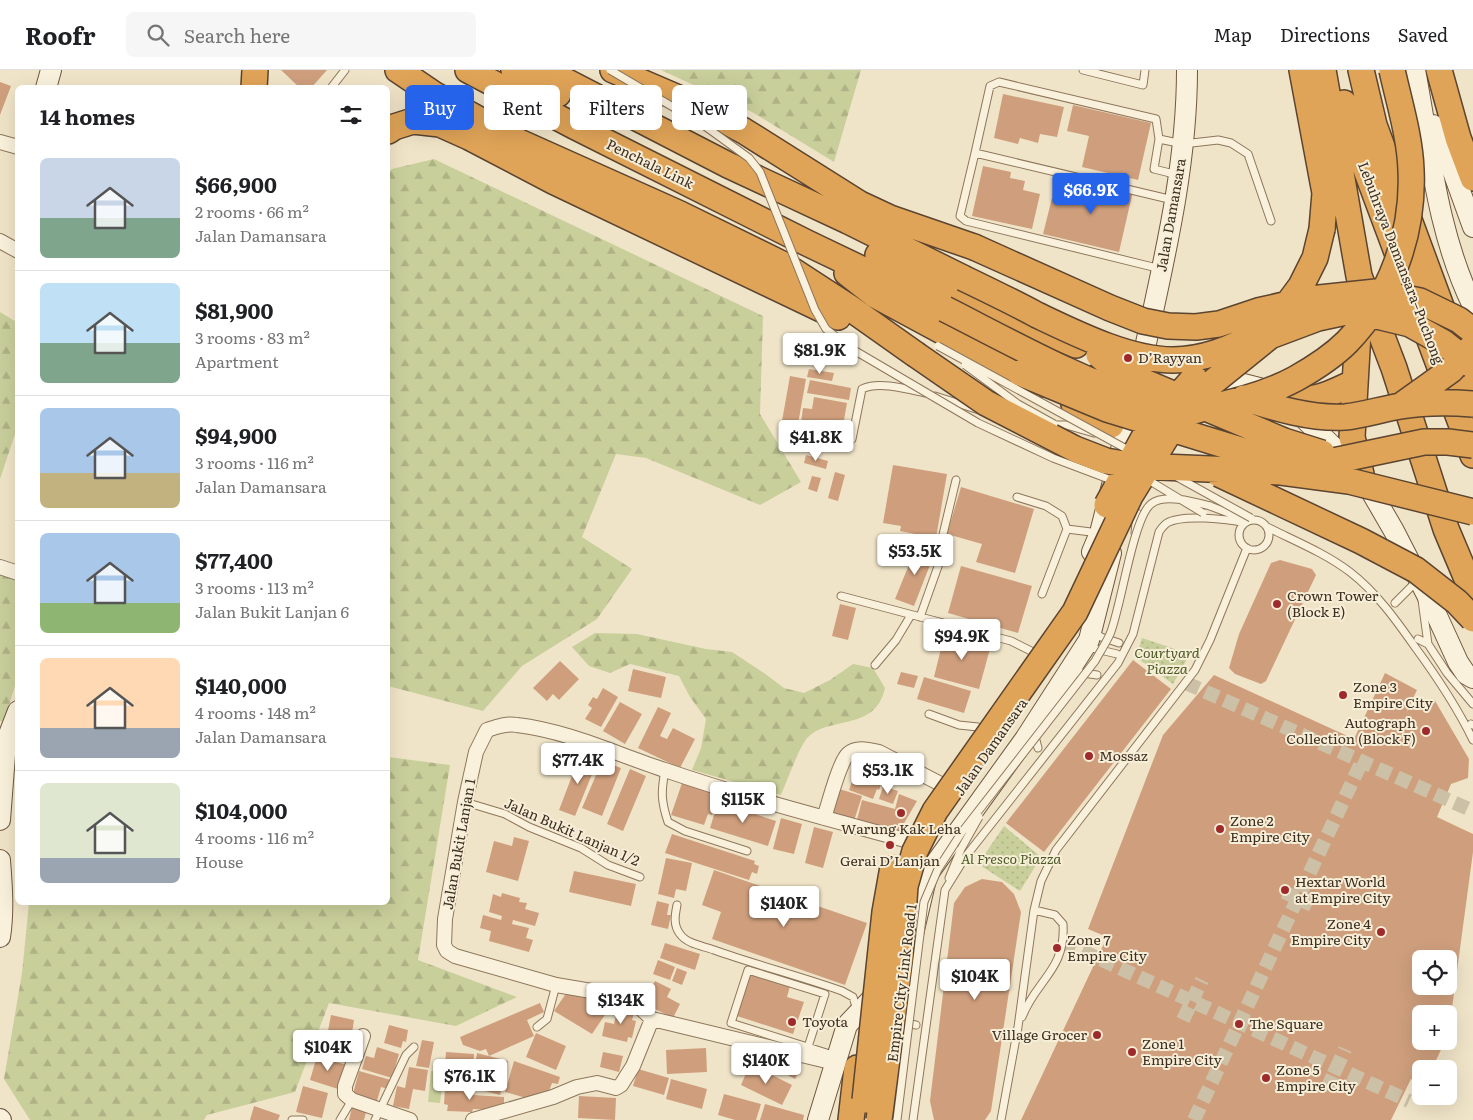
<!DOCTYPE html>
<meta charset="utf-8">
<style>
body{margin:0;font-family:Literata,serif;background:#f6f6f6;color:#202124;height:100vh;display:flex;flex-direction:column;font-size:19px;white-space:nowrap}
*{box-sizing:border-box;margin:0}
p{font-size:16px;color:#757577}
.icon{flex:none;width:28px;height:28px;fill:none;stroke:currentColor;stroke-width:2;stroke-linecap:round;stroke-linejoin:round}
.map{position:relative;flex:1;overflow:hidden}
.details{position:absolute;left:15px;top:15px;width:375px;height:820px;display:flex;flex-direction:column;background:#fff;border-radius:8px;box-shadow:0 5px 20px #0002}
.details>*{flex:none}
.hud{position:absolute;left:405px;top:15px;width:475px;height:45px;display:flex;gap:10px}
.buttons{position:absolute;left:1412px;top:880px;display:grid;gap:10px}
.buttons a{display:grid;place-items:center;width:45px;height:45px;border-radius:8px;background:#fff;box-shadow:0 5px 20px #0002;font-size:25px}
.price{position:absolute;translate:-50% -42px;padding:0 11px;border-radius:5px;background:#fff;color:#222;font-size:16px;line-height:32px;filter:drop-shadow(0 1px 2px #0008)}
.price::after{content:'';position:absolute;left:50%;top:30px;width:15px;height:11px;margin-left:-8px;background:inherit;clip-path:polygon(0 0,100% 0,50% 100%)}
.price.current{background:#2563eb;color:#fff}
ul{padding:0;list-style:none}
li{display:flex;align-items:center;gap:15px;height:125px;padding:0 25px}
li+li{border-top:1px solid #e0e0e0}
li span{display:grid;place-items:center;flex:none;width:140px;height:100px;border-radius:8px;color:#555}
li>.icon{margin-inline-start:auto}
span .icon{width:60px;height:60px;fill:#fffc;stroke-width:1}
li b{font-size:21px}
h2{display:flex;justify-content:space-between;align-items:center;height:60px;padding:0 25px;font-size:21px}
.chip{padding:0 18px;border-radius:8px;background:#fff;box-shadow:0 5px 20px #0002;font-size:18px;line-height:45px}
.chip.current{background:#2563eb;color:#fff}
header{display:flex;align-items:center;gap:30px;box-sizing:border-box;height:70px;padding:0 25px;background:#fff;border-bottom:1px solid #e0e0e0}
header strong{font-size:24px}
nav{display:flex;gap:28px;margin-inline-start:auto;font-size:18px}
.search{width:350px;height:45px;background:#f6f6f6;display:flex;align-items:center;gap:12px;box-sizing:border-box;padding:0 18px;border-radius:8px;color:#757577;font-size:19px}
.map>svg:first-child{display:block}
.grass{fill:url(#grass-dots)}
.forest{fill:url(#forest-firs)}
.pitch{fill:#c9cf9b}
.building{fill:#cf9f7d;fill-rule:evenodd}
.lines{fill:none;stroke-linecap:round;stroke-linejoin:round}
.street-tunnel{stroke:#ccc0a6;stroke-width:14;stroke-dasharray:14 7;stroke-linecap:butt}
.lane-casing{stroke:#8d765c;stroke-width:9}
.street-casing{stroke:#8d765c;stroke-width:16}
.secondary-casing{stroke:#6f573f;stroke-width:22}
.highway-casing{stroke:#5b4430;stroke-width:28}
.lane{stroke:#faf1dc;stroke-width:7}
.street{stroke:#faf1dc;stroke-width:14}
.secondary{stroke:#faf1dc;stroke-width:20}
.highway{stroke:#e0a458;stroke-width:25}
.lane-bridge-casing{stroke:#8d765c;stroke-width:9;stroke-linecap:butt}
.highway-bridge-casing{stroke:#5b4430;stroke-width:28;stroke-linecap:butt}
.lane-bridge{stroke:#faf1dc;stroke-width:7}
.highway-bridge{stroke:#e0a458;stroke-width:25}
.poi-dot{fill:#9e2a2b;stroke:#f7eed8;stroke-width:2}
.labels{text-anchor:middle;stroke-width:4;stroke-linejoin:round;paint-order:stroke}
.street-label{font-size:14px;fill:#3d2e20;stroke:#f7eed8}
.poi-label{font-size:14px;fill:#3d2e20;stroke:#f7eed8;text-anchor:start}
.park-label{font-size:14px;font-style:italic;fill:#4d5a26;stroke:#f7eed8}
</style>
<header>
<strong>Roofr</strong>
<div class="search"><svg class="icon" aria-label="search" viewBox="0 0 24 24"><circle cx="10" cy="10" r="6"/><path d="M15 15l6 6"/></svg>Search here</div>
<nav><a>Map</a><a>Directions</a><a>Saved</a></nav>
</header>
<div class="map">
<svg width="1473" height="1050" viewBox="0 0 1473 1050">
<defs>
<pattern id="grass-dots" width="8" height="8" patternUnits="userSpaceOnUse" patternTransform="scale(1.25)"><rect width="8" height="8" fill="#c9cf9b"/><path d="M2 2h.1M6 6h.1" fill="none" stroke="#aeb285" stroke-width="1.8" stroke-linecap="round"/></pattern>
<pattern id="forest-firs" width="22" height="20" patternUnits="userSpaceOnUse" patternTransform="scale(1.25)"><rect width="22" height="20" fill="#c9cf9b"/><path d="M5 1l3.5 6h-7zM16 11l3.5 6h-7z" fill="#aeb285"/></pattern>
</defs>
<rect width="100%" height="100%" fill="#f0e4c8"/>
<path class="grass" d="M1142,568L1190,584L1173,614L1136,587Z
M1004,756L1041,787L1020,821L978,794Z"/>
<path class="forest" d="M661,0H861L834,92L752,42Z
M434,89L763,246L760,344L801,412L760,435L646,388L616,384L582,467L632,499L597,549L522,596L483,641L388,616V102L392,99Z
M0,242L18,253L17,358L0,409Z
M0,501L18,506L17,609L4,652L0,651Z
M595,563L637,564L706,579L732,582L764,603L784,618L804,623L830,610L853,594L873,598L885,618C875,664 824,644 805,671C797,683 787,711 781,725L692,700L701,678L706,649L690,627L679,606L630,594L610,603L589,596L572,577Z
M388,687L450,695L418,890L517,927L456,956L329,933L295,1022L207,1045L204,1050H30L4,1009L22,903L29,833L388,832Z"/>
<path class="pitch" d="M431,1001L444,1002L440,1033L428,1032Z"/>
<path class="building" d="M281,0H327L311,18H300Z
M0,12L11,16L0,45Z
M1003,24L1064,37L1057,67L1040,64L1038,73L1020,68L1018,74L994,68Z
M1073,35L1151,53L1138,110L1082,97L1089,66L1067,61Z
M983,96L1011,102L1010,108L1025,111L1023,120L1040,124L1032,159L972,146Z
M1076,107L1133,121L1119,182L1043,164L1052,128L1070,132Z
M809,299L834,303L832,311L807,307Z
M790,306L806,309L798,354L782,351Z
M810,310L851,318L849,330L807,323Z
M814,327L847,333L842,361L801,353L803,338L812,339Z
M806,385L828,391L826,399L804,393Z
M893,395L947,404L936,468L900,461L901,456L883,453Z
M835,402L845,405L838,431L828,428Z
M812,406L821,408L817,422L808,419Z
M961,417L1034,439L1015,503L976,492L982,474L947,464Z
M917,475L935,482L914,536L895,529Z
M1280,490L1312,499L1316,505L1266,611L1261,614L1235,604L1229,598L1239,564L1271,493Z
M961,496L1032,516L1018,563L948,543Z
M840,534L856,538L848,570L832,566Z
M945,562L991,575L979,619L934,607Z
M1133,590L1171,619L1044,782L1006,753Z
M560,591L579,609L559,630L553,624L547,631L533,618Z
M633,599L666,607L661,628L628,621Z
M901,602L918,606L914,618L897,614Z
M1385,603L1417,620L1406,643L1409,638L1434,629L1469,689L1468,708L1451,714L1437,747L1473,764V782L1450,953L1449,944H1421V971H1445L1432,999H1421V1014L1411,1009L1391,1050H1021L1107,867L1088,859L1163,665L1214,605L1354,669ZM1421,889H1449V916H1421Z
M924,607L971,621L964,643L917,629Z
M603,618L618,627L601,657L585,649L592,638L588,635L593,627L597,629Z
M620,632L642,644L625,674L603,661Z
M658,637L671,643L660,666L667,669L673,658L695,669L680,698L638,678Z
M564,677L579,683L572,701L557,695Z
M580,685L597,692L575,746L559,740Z
M602,691L621,698L602,746L582,738Z
M858,694L883,707L879,720L877,719L873,729L849,720Z
M630,699L646,706L623,761L607,754Z
M682,713L714,723L711,732L716,733L712,745L708,744L704,755L671,745Z
M883,716L898,721L893,734L879,729Z
M836,718L862,726L854,751L828,743Z
M899,724L917,731L899,762L857,750L862,730L895,739Z
M732,725L769,736L766,743L730,732Z
M718,732L776,751L768,776L710,758Z
M781,748L802,754L794,784L773,779Z
M814,757L833,762L823,798L805,793Z
M672,764L755,791L754,794L759,796L757,804L752,802L749,810L665,783Z
M514,767L529,771L518,811L486,802L494,771L512,776Z
M666,788L692,793L686,821L676,819L674,828L658,824Z
M714,800L867,853L845,915L712,869L721,842L702,835Z
M574,801L636,814L631,836L569,822Z
M982,809L1002,812L1014,824L1021,842L991,1041L985,1050H934L930,1031L954,833L965,817Z
M502,823L520,828L519,832L527,833L525,839L539,843L535,856L513,850L512,854L529,858L526,868L533,870L529,882L489,871L491,861L480,858L483,845L501,850L502,846L489,842L493,824L501,827Z
M657,831L669,834L667,845H671L668,859L651,855Z
M665,873L700,884L695,900L660,888Z
M658,890L675,897L670,910L653,904Z
M677,898L687,902L682,915L672,911Z
M750,903L790,916L787,927L804,932L793,964L737,946Z
M655,911L671,919L667,927L680,934L673,948L643,933Z
M567,922L591,925L611,936L592,964L554,941Z
M540,933L544,942L527,950L534,966L489,986L486,979L480,981L463,975L460,967Z
M618,936L635,939L632,950L636,951L632,968L628,967L627,972L602,966L605,952L614,954Z
M331,945L354,950L352,963L356,964L352,982L325,977Z
M389,955L408,960L406,972L403,971L401,978L384,973Z
M536,963L566,976L556,1000L526,987Z
M422,970L434,972L429,998L416,996Z
M377,977L399,984L392,1008L362,999L366,986L374,988Z
M706,978L707,1002L667,1004L666,980Z
M769,980L801,997L795,1009L763,992Z
M446,982L474,984L472,1017L461,1016L444,1011Z
M603,982L623,986L619,1002L600,997Z
M477,983L508,991L500,1025L473,1018L476,1009L473,1008Z
M317,986L346,995L338,1019L310,1010Z
M514,991L560,1007L558,1014L552,1013L548,1024L526,1028L505,1022Z
M750,994L792,1015L782,1035L741,1015Z
M409,997L428,1000L425,1021L413,1019L409,1039L393,1036L397,1016L405,1018Z
M638,999L669,1008L664,1025L633,1016Z
M359,1001L391,1010L388,1019L381,1017L377,1031L353,1024Z
M671,1009L707,1019L702,1039L666,1029Z
M303,1016L328,1023L322,1048L296,1042Z
M445,1019L474,1021L473,1025L504,1027V1036H495V1040L473,1039L472,1042L447,1041L448,1035L444,1034Z
M724,1024L761,1034L756,1050H735L718,1045Z
M579,1026L616,1028L615,1050L578,1048Z
M765,1034L804,1045L803,1050H760Z
M254,1036L280,1045L278,1050H250Z
M352,1037L366,1042L364,1050H349Z"/>
<g class="lines">
<path class="street-tunnel" d="M1186,613L1473,741
M1284,822L1312,835
M1063,872L1409,1031
M1183,950L1202,910
M1327,1019L1345,979
M1194,1050L1362,691"/>
<defs>
<path id="lane" d="M1083,0L1143,15L1145,0
M331,18L345,0
M1159,69L1183,74L1218,70L1231,73L1248,84L1271,151
M975,83L990,16L999,12L1156,49L1159,69L1154,99L1178,105
M1161,199L966,151L960,146L975,83L1173,130
M935,326L979,340
M1048,355H1066L1094,363
M852,369L862,319C878,311 907,319 925,323
M1017,427L1046,436L1062,446L1067,459L1042,524
M1210,436L1247,450
M1239 465a15 15 0 1 1 30 0a15 15 0 1 1-30 0Z
M1267,457C1295,471 1325,483 1350,502C1376,522 1396,550 1415,577C1437,607 1457,637 1473,670
M1067,459L1099,463
M1135,463L1137,443
M841,526L1011,571L1039,585
M1422,530L1428,574L1447,603L1473,634
M1395,533L1418,510
M920,547L941,488L940,477L956,410
M1093,562L1101,567L1119,573
M1418,569L1428,574
M1088,577L1117,584
M875,595L896,570L911,545
M1071,603H1083L1097,605
M929,644L959,655L978,657L986,661
M1471,654L1473,655
M1034,663L1038,678
M665,700C661,722 661,731 668,752L685,761L747,781
M465,732L505,744L529,757L581,778L608,795L640,807
M949,808L961,779
M677,835C675,845 673,855 680,864C687,874 703,876 714,880C756,895 800,906 842,921L853,927L857,940
M1022,947C1036,910 1066,900 1063,854L1055,845L1034,840
M895,951L916,955
M537,957L547,949L556,915
M808,977L825,924L748,900L731,953L836,986
M292,1050H303
M340,1050L352,1030
M375,1050L406,985L414,977
M913,1050L945,820L966,786L1118,593L1133,564L1159,462C1161,459 1164,455 1167,453C1182,444 1228,449 1245,453
M1001,1050L1018,957L1034,840L1041,811L1056,780L1195,600L1210,570L1247,478"/>
<path id="street" d="M0,72L18,77
M0,171L18,181
M0,497L18,503
M824,748C829,733 839,693 848,684C856,676 870,680 879,682L956,722
M363,966L345,1016V1024L352,1030L410,1050
M835,993L652,949L634,932L621,926L556,915L455,886L447,881L444,875L445,849L465,732L476,682L487,660C496,657 506,653 517,655C568,661 616,684 665,700C749,729 837,751 923,775
M473,1050L553,1027L577,1017L597,1013L616,1018L621,1015L633,996L652,949"/>
<path id="secondary" d="M1415,0C1430,79 1437,163 1473,236
M46,18L51,0
M1433,55L1447,85L1473,157
M1140,301C1161,202 1187,102 1187,0
M1208,305L1259,318L1280,325L1361,404L1394,461L1432,535L1458,592L1466,604L1473,608
M1092,482L1100,463L1133,332
M0,750L6,672L18,641
M0,790C2,816 4,841 0,867
M908,885L927,805L1025,669L1089,570L1111,483
M0,1049L1,1050
M818,1050L847,955L881,919"/>
<path id="highway" d="M398,0L435,25L519,72L680,144L784,195L850,238L915,284
M468,0L574,56L807,173L945,239
M514,0L558,24
M544,0L728,95L848,151L963,208
M613,0L704,39L744,61L860,134L890,148L974,177
M1302,0L1325,123L1322,159
M1323,0L1359,206L1394,298L1446,459L1473,523
M1361,0L1374,55L1473,323
M1439,0L1458,68L1473,108
M254,18L255,0
M1344,33L1352,62L1473,385
M388,61L394,57L413,51L440,54L469,67L553,111L838,247
M878,185L954,225L1076,275
M847,203L875,225L1040,314
M1359,245L1352,367L1361,404
M1280,325C1314,334 1325,326 1355,312
M1074,334L1111,355
M851,1050L857,998"/>
</defs>
<use href="#lane" class="lane-casing"/>
<use href="#street" class="street-casing"/>
<use href="#secondary" class="secondary-casing"/>
<use href="#highway" class="highway-casing"/>
<use href="#lane" class="lane"/>
<use href="#street" class="street"/>
<use href="#secondary" class="secondary"/>
<use href="#highway" class="highway"/>
<defs>
<path id="lane-bridge" d="M610,0L702,54L749,88L760,102L815,240L826,259L852,279L978,353L1053,388L1114,411
M938,276L1132,382
M965,295L1018,334L1054,354
M1177,407L1251,448
M1145,408L1203,443
M961,779L979,747
M897,1050L924,832L938,799L962,762L1095,591C1100,582 1106,573 1110,564C1121,538 1133,448 1151,434C1164,423 1195,432 1210,436"/>
<path id="highway-bridge" d="M974,177L1110,238L1143,251L1168,256L1196,257L1219,254L1258,241L1310,229L1376,222L1420,231L1459,250L1473,261
M963,208C988,220 1013,232 1037,245C1077,264 1129,290 1173,290C1200,290 1234,279 1255,264
M945,239C1012,273 1079,311 1151,333C1161,336 1173,342 1184,342C1190,343 1199,339 1206,338C1237,332 1267,324 1295,309C1313,299 1332,287 1347,272C1391,227 1414,163 1411,100C1410,67 1399,32 1392,0
M1284,239L1301,216L1315,188L1322,159
M1255,257L1310,229
M915,284L986,333L1075,379L1106,391L1137,396L1281,402L1349,411L1473,442
M1099,285L1116,300L1284,371L1322,383
M1020,303L1107,339L1247,382L1289,391L1319,394L1424,372H1448L1473,375
M1244,328C1275,338 1311,349 1345,347C1364,345 1382,339 1401,336C1424,332 1450,332 1473,334
M1402,335L1451,300L1473,276
M1219,404L1361,471L1416,500L1457,532L1473,549
M1107,435L1148,360L1194,308
M865,1030L885,842L893,797
M879,1050L900,889L905,816L915,781L935,741L1075,542L1130,426L1167,366L1213,312L1270,266L1318,248L1346,242L1381,247L1410,254L1444,273L1473,296"/>
</defs>
<use href="#lane-bridge" class="lane-bridge-casing"/>
<use href="#highway-bridge" class="highway-bridge-casing"/>
<use href="#lane-bridge" class="lane-bridge"/>
<use href="#highway-bridge" class="highway-bridge"/>
</g>
<g class="poi-dot">
<circle cx="1128" cy="288" r="5"/>
<circle cx="1277" cy="534" r="5"/>
<circle cx="1343" cy="625" r="5"/>
<circle cx="1426" cy="661" r="5"/>
<circle cx="1089" cy="686" r="5"/>
<circle cx="901" cy="743" r="5"/>
<circle cx="1220" cy="759" r="5"/>
<circle cx="890" cy="775" r="5"/>
<circle cx="1285" cy="820" r="5"/>
<circle cx="1381" cy="862" r="5"/>
<circle cx="1057" cy="878" r="5"/>
<circle cx="792" cy="952" r="5"/>
<circle cx="1239" cy="954" r="5"/>
<circle cx="1097" cy="965" r="5"/>
<circle cx="1132" cy="982" r="5"/>
<circle cx="1266" cy="1008" r="5"/>
</g>
<g class="labels">
<g class="street-label">
<text transform="translate(650 94) rotate(26)" y="5">Penchala Link</text>
<text transform="translate(1171 145) rotate(-80)" y="5">Jalan Damansara</text>
<text transform="translate(1401 193) rotate(69)" y="5">Lebuhraya Damansara–Puchong</text>
<text transform="translate(991 677) rotate(-55)" y="5">Jalan Damansara</text>
<text transform="translate(572 762) rotate(24)" y="5">Jalan Bukit Lanjan 1/2</text>
<text transform="translate(459 774) rotate(-80)" y="5">Jalan Bukit Lanjan 1</text>
<text transform="translate(902 913) rotate(-83)" y="5">Empire City Link Road 1</text>
</g>
<g class="poi-label">
<text x="1138" y="293">D’Rayyan</text>
<text x="1287" y="531">Crown Tower<tspan x="1287" dy="16">(Block E)</tspan></text>
<text x="1353" y="622">Zone 3<tspan x="1353" dy="16">Empire City</tspan></text>
<text x="1416" y="658" text-anchor="end">Autograph<tspan x="1416" dy="16">Collection (Block F)</tspan></text>
<text x="1099" y="691">Mossaz</text>
<text x="1230" y="756">Zone 2<tspan x="1230" dy="16">Empire City</tspan></text>
<text x="901" y="764" text-anchor="middle">Warung Kak Leha</text>
<text x="890" y="796" text-anchor="middle">Gerai D’Lanjan</text>
<text x="1295" y="817">Hextar World<tspan x="1295" dy="16">at Empire City</tspan></text>
<text x="1371" y="859" text-anchor="end">Zone 4<tspan x="1371" dy="16">Empire City</tspan></text>
<text x="1067" y="875">Zone 7<tspan x="1067" dy="16">Empire City</tspan></text>
<text x="802" y="957">Toyota</text>
<text x="1249" y="959">The Square</text>
<text x="1087" y="970" text-anchor="end">Village Grocer</text>
<text x="1142" y="979">Zone 1<tspan x="1142" dy="16">Empire City</tspan></text>
<text x="1276" y="1005">Zone 5<tspan x="1276" dy="16">Empire City</tspan></text>
</g>
<g class="park-label">
<text x="1167" y="588">Courtyard<tspan x="1167" dy="16">Piazza</tspan></text>
<text x="1011" y="794">Al Fresco Piazza</text>
</g>
</g>
</svg>
<div class="buttons">
<a><svg class="icon" aria-label="locate" viewBox="0 0 24 24"><circle cx="12" cy="12" r="6"/><path d="M12 2v4M12 18v4M2 12h4M18 12h4"/></svg></a>
<a>+</a>
<a>−</a>
</div>
<b class="price current" style="left:1091px;top:145px">$66.9K</b>
<b class="price" style="left:820px;top:305px">$81.9K</b>
<b class="price" style="left:816px;top:392px">$41.8K</b>
<b class="price" style="left:915px;top:506px">$53.5K</b>
<b class="price" style="left:962px;top:591px">$94.9K</b>
<b class="price" style="left:578px;top:715px">$77.4K</b>
<b class="price" style="left:888px;top:725px">$53.1K</b>
<b class="price" style="left:743px;top:754px">$115K</b>
<b class="price" style="left:784px;top:858px">$140K</b>
<b class="price" style="left:975px;top:931px">$104K</b>
<b class="price" style="left:621px;top:955px">$134K</b>
<b class="price" style="left:328px;top:1002px">$104K</b>
<b class="price" style="left:766px;top:1015px">$140K</b>
<b class="price" style="left:470px;top:1031px">$76.1K</b>
<div class="hud">
<a class="chip current">Buy</a>
<a class="chip">Rent</a>
<a class="chip">Filters</a>
<a class="chip">New</a>
</div>
<section class="details">
<h2>14 homes<svg class="icon" aria-label="filters" viewBox="0 0 24 24"><path d="M4 7h16M4 17h16"/><circle cx="9" cy="7" r="2"/><circle cx="15" cy="17" r="2"/></svg></h2>
<ul>
<li><span style="background:linear-gradient(#c9d6e8 60%,#7fa58c 0)"><svg class="icon" aria-label="home" viewBox="0 0 24 24"><path d="M3 11l9-7 9 7M6 9v11h12V9"/></svg></span><div><b>$66,900</b><p>2 rooms · 66 m²</p><p>Jalan Damansara</p></div></li>
<li><span style="background:linear-gradient(#bfe0f5 60%,#7fa58c 0)"><svg class="icon" aria-label="home" viewBox="0 0 24 24"><path d="M3 11l9-7 9 7M6 9v11h12V9"/></svg></span><div><b>$81,900</b><p>3 rooms · 83 m²</p><p>Apartment</p></div></li>
<li><span style="background:linear-gradient(#a9c7e8 65%,#c2b280 0)"><svg class="icon" aria-label="home" viewBox="0 0 24 24"><path d="M3 11l9-7 9 7M6 9v11h12V9"/></svg></span><div><b>$94,900</b><p>3 rooms · 116 m²</p><p>Jalan Damansara</p></div></li>
<li><span style="background:linear-gradient(#a9c7e8 70%,#8fb573 0)"><svg class="icon" aria-label="home" viewBox="0 0 24 24"><path d="M3 11l9-7 9 7M6 9v11h12V9"/></svg></span><div><b>$77,400</b><p>3 rooms · 113 m²</p><p>Jalan Bukit Lanjan 6</p></div></li>
<li><span style="background:linear-gradient(#ffd9b3 70%,#9aa5b1 0)"><svg class="icon" aria-label="home" viewBox="0 0 24 24"><path d="M3 11l9-7 9 7M6 9v11h12V9"/></svg></span><div><b>$140,000</b><p>4 rooms · 148 m²</p><p>Jalan Damansara</p></div></li>
<li><span style="background:linear-gradient(#dfe7d0 75%,#9aa5b1 0)"><svg class="icon" aria-label="home" viewBox="0 0 24 24"><path d="M3 11l9-7 9 7M6 9v11h12V9"/></svg></span><div><b>$104,000</b><p>4 rooms · 116 m²</p><p>House</p></div></li>
</ul>
</section>
</div>
